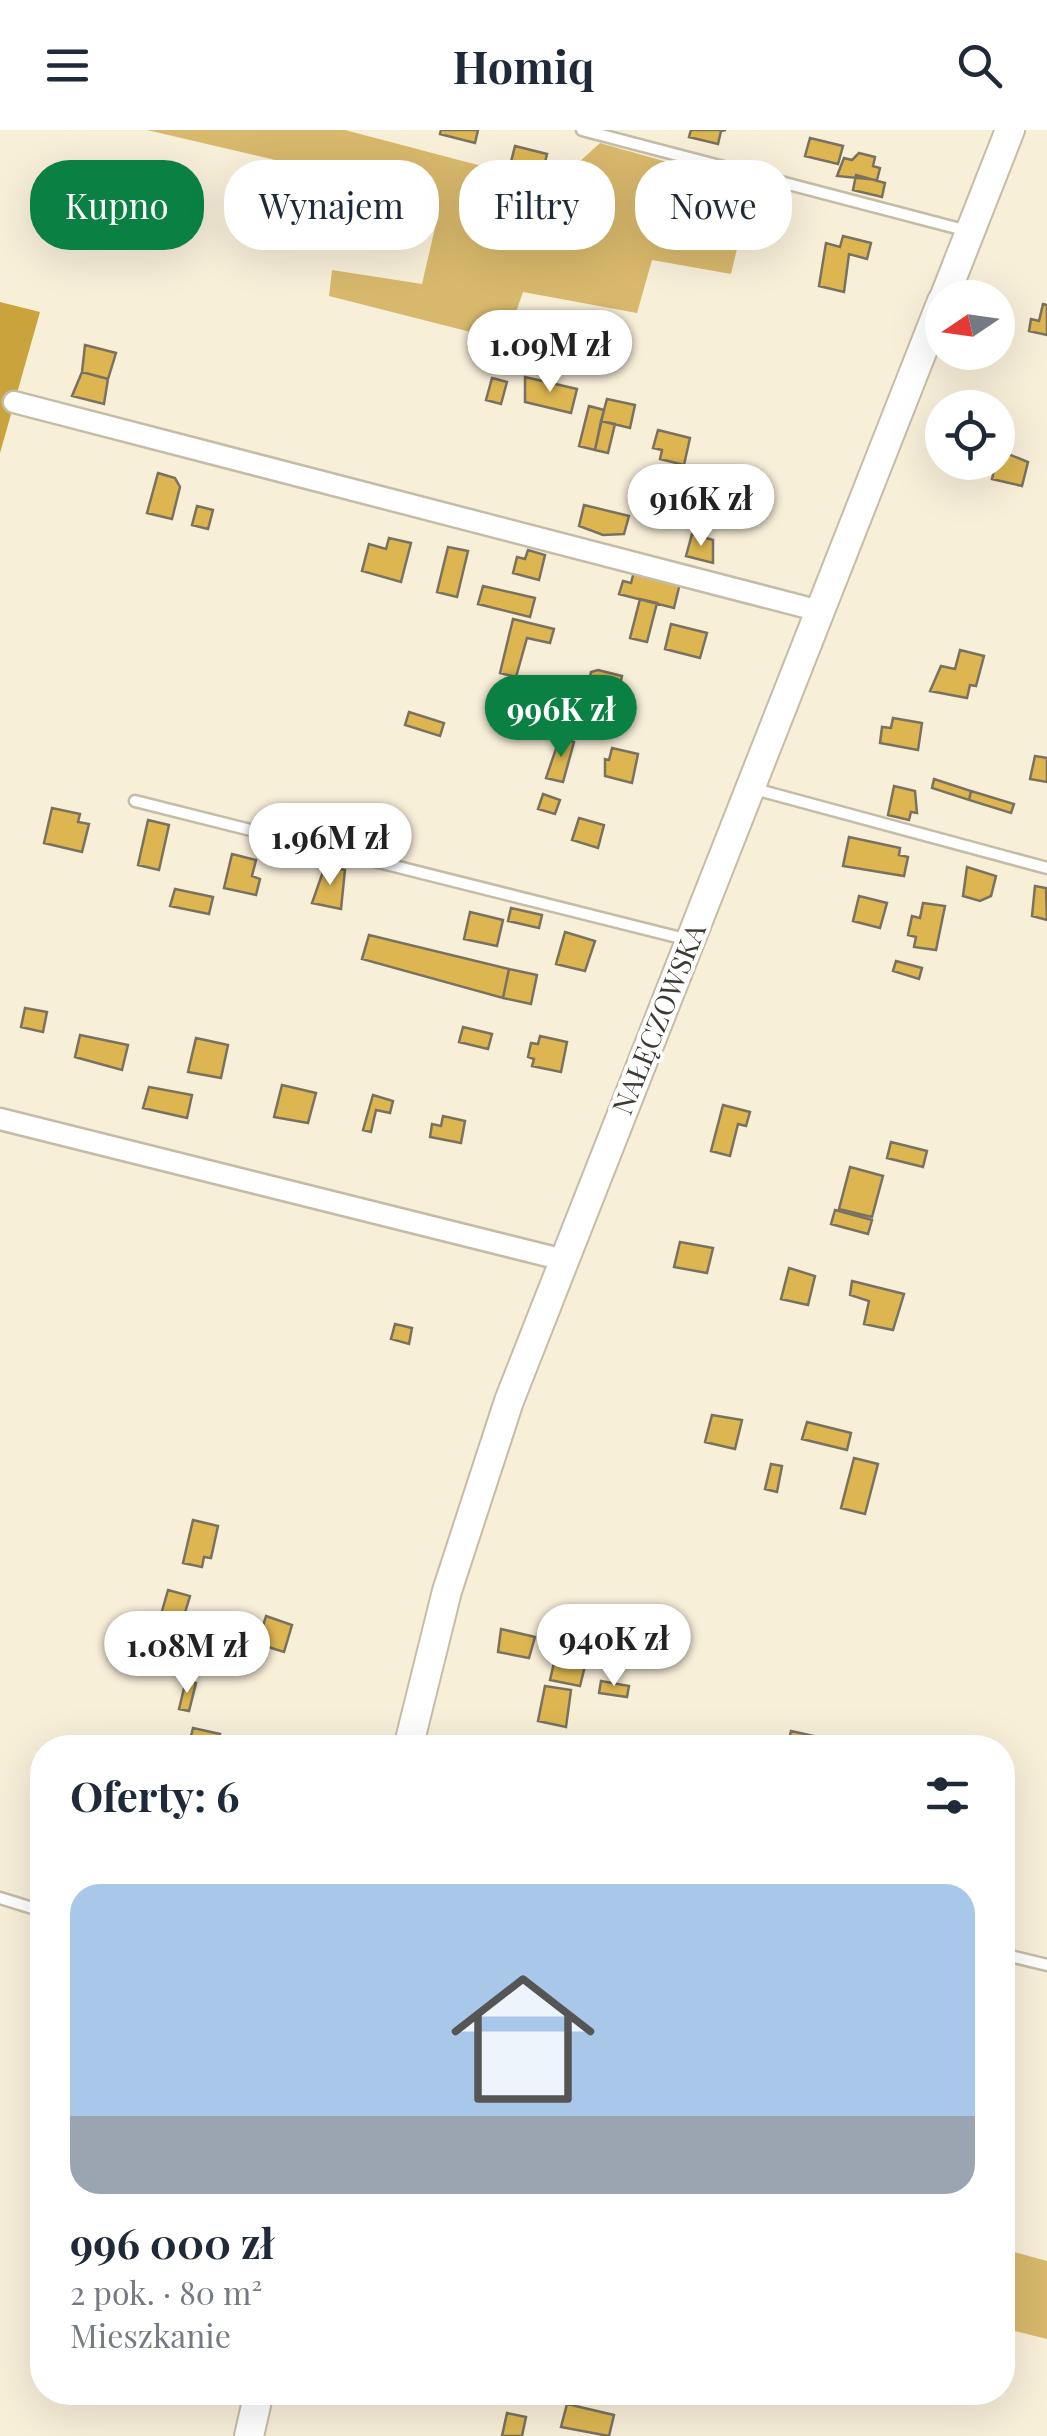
<!DOCTYPE html>
<html lang="pl">
<meta charset="utf-8">
<style>
body{margin:0;font-family:"Playfair Display",serif;background:#f6f6f7;color:#1f2937;height:100vh;display:flex;flex-direction:column;font-size:38px;white-space:nowrap}
*{box-sizing:border-box;margin:0}
p{font-size:32px;color:#747a83}
.icon{flex:none;width:55px;height:55px;fill:none;stroke:currentColor;stroke-width:2;stroke-linecap:round;stroke-linejoin:round}
.map{position:relative;flex:1;overflow:hidden}
.sheet{position:absolute;left:30px;top:1605px;width:985px;height:670px;display:flex;flex-direction:column;background:#fff;border-radius:40px;box-shadow:0 10px 40px #0002}
.sheet>*{flex:none}
.hud{position:absolute;left:30px;top:30px;width:988px;height:90px;display:flex;gap:20px}
.needle{width:65px;rotate:257deg}
.buttons{position:absolute;left:925px;top:150px;display:grid;gap:20px}
.buttons a{display:grid;place-items:center;width:90px;height:90px;border-radius:50%;background:#fff;box-shadow:0 10px 40px #0002;font-size:50px}
.price{position:absolute;translate:-50% -85px;padding:0 22px;border-radius:35px;background:#fff;color:#222;font-size:32px;line-height:65px;filter:drop-shadow(0 2px 5px #0008)}
.price::after{content:'';position:absolute;left:50%;top:60px;width:30px;height:22px;margin-left:-15px;background:inherit;clip-path:polygon(0 0,100% 0,50% 100%)}
.price.selected{background:#0b8043;color:#fff}
ul{padding:0;list-style:none}
li{display:grid;align-content:center;gap:20px;height:530px;padding:0 40px}
li span{display:grid;place-items:center;height:310px;border-radius:30px;color:#555}
li>.icon{margin-inline-start:auto}
span .icon{width:180px;height:180px;fill:#fffc;stroke-width:1}
li b{font-size:42px}
h2{display:flex;justify-content:space-between;align-items:center;height:120px;padding:0 40px;font-size:42px}
.tag{padding:0 35px;border-radius:40px;background:#fff;box-shadow:0 10px 40px #0002;font-size:35px;line-height:90px}
.tag.selected{background:#0b8043;color:#fff}
header{display:flex;justify-content:space-between;align-items:center;height:130px;padding:0 40px;background:#fff;font-size:45px;font-weight:700}
.map>svg:first-child{display:block}
.green{fill:#d8b86c}
.forest{fill:#caa33d}
.building{fill:#ddb652;stroke:#7a725f;stroke-width:2.5}
.lines{fill:none;stroke-linecap:round;stroke-linejoin:round}
.lane-casing{stroke:#c5bca8;stroke-width:15}
.street-casing{stroke:#c5bca8;stroke-width:25}
.secondary-casing{stroke:#c5bca8;stroke-width:32}
.lane{stroke:#fff;stroke-width:10}
.street{stroke:#fff;stroke-width:20}
.secondary{stroke:#fff;stroke-width:28}
.labels{text-anchor:middle;stroke-width:8;stroke-linejoin:round;paint-order:stroke}
.street-label{font-size:28px;fill:#3d3931;stroke:#fff}
</style>
<header><svg class="icon" aria-label="menu" viewBox="0 0 24 24"><path d="M4 6h16M4 12h16M4 18h16"/></svg>Homiq<svg class="icon" aria-label="search" viewBox="0 0 24 24"><circle cx="10" cy="10" r="6"/><path d="M15 15l6 6"/></svg></header>
<div class="map">
<svg width="1047" height="2306" viewBox="0 0 1047 2306">
<rect width="100%" height="100%" fill="#f8efd9"/>
<path class="green" d="M147,0H345L554,55L600,13L752,56L731,144L652,130L637,183L523,162L506,211L329,166L332,140L422,154L435,98L337,73L339,45Z
M1003,2119L1047,2131V2209L1003,2198Z"/>
<path class="forest" d="M0,172L40,182L0,323Z"/>
<path class="building" d="M441,0H478L475,13L440,4Z
M691,0H726L721,1L718,14L689,7Z
M810,8L843,16L838,34L805,26Z
M515,16L547,24L543,41L511,32Z
M859,23L875,27L873,36L880,38L877,50L837,46L844,28L852,30Z
M856,45L885,53L882,67L853,60Z
M843,106L871,113L867,129L849,124L844,162L819,156L826,113L840,117Z
M1043,174L1047,175V205L1029,201L1031,189L1039,191Z
M528,183L577,193L573,214L524,205Z
M85,215L116,223L108,249L82,242Z
M82,242L108,249L104,274L72,266Z
M525,247L577,259L571,283L525,272Z
M492,248L507,252L501,274L486,270Z
M607,269L635,275L630,298L601,291Z
M589,276L604,280L595,320L579,316Z
M601,291L615,294L608,323L595,320Z
M658,300L690,308L684,335L660,329L662,320L653,318Z
M998,320L1028,332L1022,356L992,349L995,336L985,333L998,332Z
M158,343L175,348L180,357L172,389L147,383Z
M654,354L678,359L672,385L649,379L651,368L645,367L646,358L653,360Z
M584,375L629,386L624,404L603,405L579,396Z
M197,376L213,380L208,399L192,395Z
M692,404L713,410V433L686,426Z
M389,408L411,413L401,452L362,441L369,414L386,419Z
M448,417L468,421L457,467L437,462Z
M528,420L545,425L539,450L513,443L517,427L525,429Z
M635,438L681,449L674,478L619,464L623,451L631,453Z
M483,456L535,468L530,487L478,474Z
M640,469L657,473L647,512L630,508Z
M513,489L554,499L550,513L527,508L516,547L500,543Z
M671,494L707,503L700,528L665,519Z
M960,520L984,526L976,556L970,555L967,568L930,561L941,536L955,539Z
M598,540L622,546L616,570L592,564L594,556L588,555L591,542Z
M537,557L562,565L558,579L532,572Z
M409,582L444,593L440,606L405,595Z
M893,588L922,593L918,620L880,613L882,597L891,598Z
M560,607L574,612L563,652L546,648Z
M612,618L638,624L632,653L605,646V629L609,630Z
M1035,626L1047,628V652L1030,649Z
M934,649L971,661L969,670L932,658Z
M894,656L915,661L917,683L911,682L909,690L888,685Z
M971,661L1014,674L1011,683L969,670Z
M543,664L560,670L555,684L538,679Z
M52,678L80,684L78,692L89,694L82,722L44,713Z
M579,688L604,695L598,718L572,710Z
M148,690L169,695L159,740L138,735Z
M849,707L900,718L899,725L908,727L904,746L843,736Z
M232,724L256,730L252,746L260,749L256,765L224,758Z
M325,736L345,740L341,779L312,773Z
M967,737L996,746L991,766L980,771L963,766Z
M1035,756L1046,758L1047,790L1032,786Z
M175,759L213,767L209,784L170,776Z
M859,766L887,773L880,798L853,791Z
M923,773L945,776L936,820L914,817L916,807L908,805L912,786L920,788Z
M511,778L542,785L539,798L508,791Z
M470,782L503,790L497,816L464,809Z
M565,802L595,811L585,841L556,834Z
M369,805L509,839L503,868L362,829Z
M896,831L922,838L919,849L893,841Z
M509,839L537,845L531,874L503,868Z
M25,878L47,882L43,902L21,897Z
M463,897L492,904L488,919L459,912Z
M80,905L128,915L122,940L75,927Z
M540,906L567,912L561,942L532,936L534,929L528,927L531,913L538,914Z
M196,908L228,915L221,948L188,942Z
M282,955L316,963L308,993L274,987Z
M149,957L192,965L187,988L143,978Z
M373,965L393,971L390,983L376,980L371,1002L363,1000Z
M723,975L750,982L746,996L738,994L730,1026L711,1021Z
M443,986L465,991L461,1013L430,1007L432,994L441,996Z
M891,1012L927,1021L923,1037L887,1028Z
M850,1037L883,1046L872,1087L839,1079Z
M835,1080L872,1090L868,1104L831,1094Z
M680,1112L713,1118L707,1143L674,1137Z
M789,1138L815,1146L808,1175L781,1169Z
M852,1151L904,1164L893,1200L864,1194L869,1171L850,1165Z
M395,1194L412,1198L409,1214L391,1209Z
M712,1285L742,1290L735,1319L705,1312Z
M807,1292L851,1303L847,1320L802,1309Z
M854,1328L878,1334L865,1384L841,1378Z
M771,1334L782,1336L777,1362L765,1359Z
M193,1390L218,1396L211,1428L204,1427L202,1437L183,1433Z
M168,1460L190,1466L177,1509L145,1501L149,1485L160,1488Z
M266,1486L292,1495L284,1522L249,1511L254,1493L263,1496Z
M501,1499L535,1507L529,1528L498,1522Z
M556,1524L586,1532L580,1556L550,1550Z
M186,1550L196,1553L189,1581L179,1579Z
M601,1551L629,1556L627,1567L599,1563Z
M545,1556L571,1560L566,1597L538,1591Z
M193,1598L220,1604L216,1618H188Z
M791,1601L818,1607L816,1618H787Z
M567,2274L614,2285L609,2306L561,2297Z
M507,2283L526,2287L522,2306H502Z"/>
<g class="lines">
<defs>
<path id="lane" d="M582,0L968,101
M751,658L1047,738
M135,671L689,810
M0,1768L42,1781
M1002,1824L1047,1835"/>
<path id="street" d="M14,272L820,481
M0,989L564,1130"/>
<path id="secondary" d="M944,168L1010,0
M408,1618L447,1461L509,1271L942,171
M249,2306L259,2262"/>
</defs>
<use href="#lane" class="lane-casing"/>
<use href="#street" class="street-casing"/>
<use href="#secondary" class="secondary-casing"/>
<use href="#lane" class="lane"/>
<use href="#street" class="street"/>
<use href="#secondary" class="secondary"/>
</g>
<g class="labels">
<g class="street-label">
<text transform="translate(659 889) rotate(-68)" y="10">NAŁĘCZOWSKA</text>
</g>
</g>
</svg>
<div class="buttons">
<a><svg class="needle" viewBox="-14 -14 28 28"><path d="M0-13l5 13h-10z" fill="#e53935"/><path d="M0 13l5-13h-10z" fill="#747a83"/></svg></a>
<a><svg class="icon" aria-label="locate" viewBox="0 0 24 24"><circle cx="12" cy="12" r="6"/><path d="M12 2v4M12 18v4M2 12h4M18 12h4"/></svg></a>
</div>
<b class="price" style="left:550px;top:265px">1.09M zł</b>
<b class="price" style="left:701px;top:419px">916K zł</b>
<b class="price selected" style="left:561px;top:630px">996K zł</b>
<b class="price" style="left:330px;top:758px">1.96M zł</b>
<b class="price" style="left:614px;top:1559px">940K zł</b>
<b class="price" style="left:187px;top:1566px">1.08M zł</b>
<div class="hud">
<a class="tag selected">Kupno</a>
<a class="tag">Wynajem</a>
<a class="tag">Filtry</a>
<a class="tag">Nowe</a>
</div>
<section class="sheet">
<h2>Oferty: 6<svg class="icon" aria-label="filters" viewBox="0 0 24 24"><path d="M4 7h16M4 17h16"/><circle cx="9" cy="7" r="2"/><circle cx="15" cy="17" r="2"/></svg></h2>
<ul>
<li><span style="background:linear-gradient(#a9c7e8 75%,#9aa5b1 0)"><svg class="icon" aria-label="home" viewBox="0 0 24 24"><path d="M3 11l9-7 9 7M6 9v11h12V9"/></svg></span><div><b>996 000 zł</b><p>2 pok. · 80 m²</p><p>Mieszkanie</p></div></li>
</ul>
</section>
</div>
